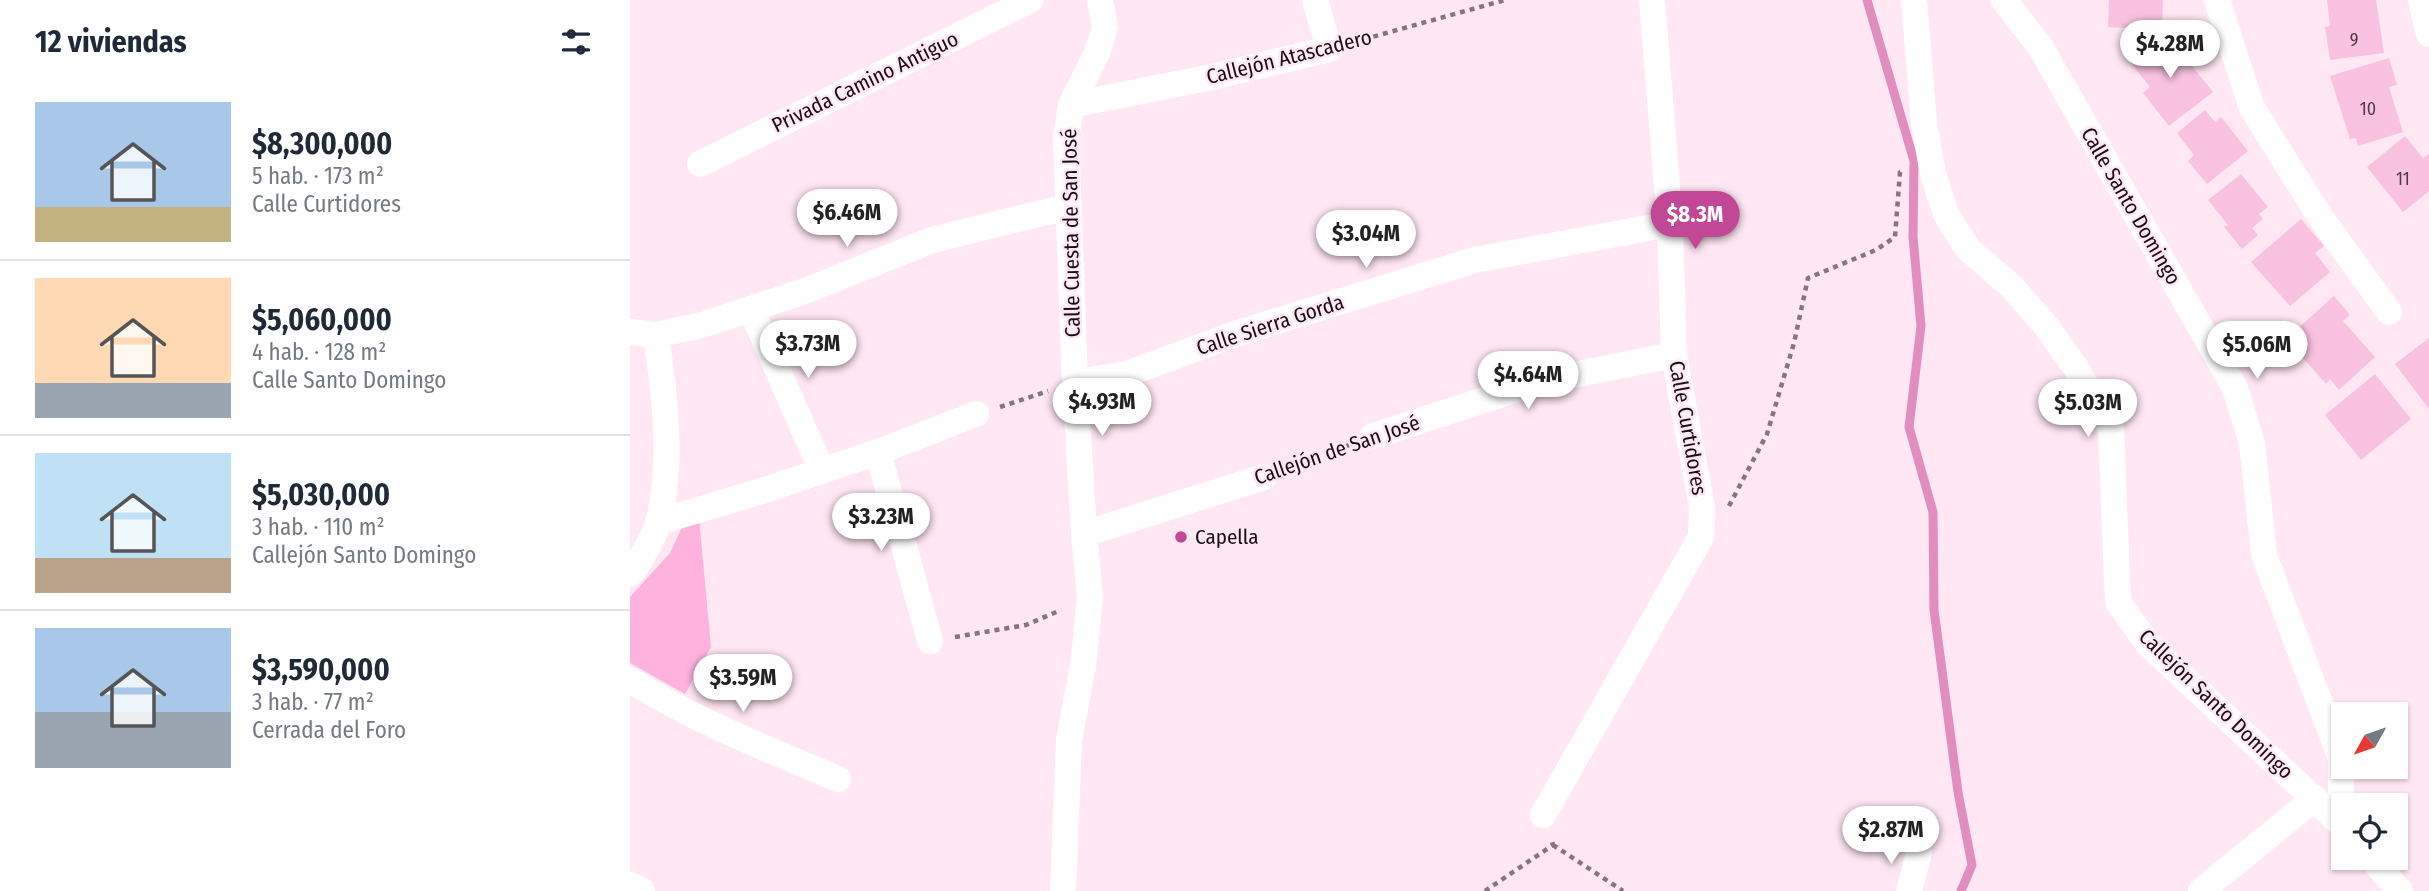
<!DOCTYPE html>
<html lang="es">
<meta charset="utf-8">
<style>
body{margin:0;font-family:"Fira Sans Condensed",sans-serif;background:#f2f2f3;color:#1f2937;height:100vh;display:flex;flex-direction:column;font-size:26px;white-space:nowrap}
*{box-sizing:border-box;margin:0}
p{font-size:23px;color:#747a83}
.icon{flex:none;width:38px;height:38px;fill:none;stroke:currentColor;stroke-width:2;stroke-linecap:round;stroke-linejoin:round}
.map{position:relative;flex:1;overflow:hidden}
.side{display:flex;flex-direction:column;background:#fff;width:630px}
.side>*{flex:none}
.needle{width:46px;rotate:230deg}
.fabs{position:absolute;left:1701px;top:702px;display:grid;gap:14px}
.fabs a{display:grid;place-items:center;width:77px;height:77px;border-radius:0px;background:#fff;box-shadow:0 2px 5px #0004;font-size:35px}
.price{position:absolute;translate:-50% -60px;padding:0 16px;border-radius:24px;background:#fff;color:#222;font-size:23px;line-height:46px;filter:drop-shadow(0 2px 4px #0008)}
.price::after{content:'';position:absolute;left:50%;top:42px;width:21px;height:16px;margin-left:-10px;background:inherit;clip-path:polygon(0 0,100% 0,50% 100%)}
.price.on{background:#c34797;color:#fff}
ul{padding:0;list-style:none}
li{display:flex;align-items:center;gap:21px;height:175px;padding:0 35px}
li+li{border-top:2px solid #e0e1e3}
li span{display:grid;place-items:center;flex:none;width:196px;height:140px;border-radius:0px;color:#555}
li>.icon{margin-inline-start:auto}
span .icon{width:84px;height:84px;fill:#fffc;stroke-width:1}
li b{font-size:30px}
h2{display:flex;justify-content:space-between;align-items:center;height:84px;padding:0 35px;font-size:30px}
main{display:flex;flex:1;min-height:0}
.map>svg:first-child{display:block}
.green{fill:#fdb3de}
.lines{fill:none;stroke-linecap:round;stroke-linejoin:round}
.stream{stroke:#e28dbf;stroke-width:9}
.building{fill:#f8c2e0}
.path{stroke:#85757e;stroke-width:4.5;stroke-dasharray:5 5;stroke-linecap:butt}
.minor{stroke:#fff;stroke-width:26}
.poi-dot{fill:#c34797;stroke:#ffe7f4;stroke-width:2.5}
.labels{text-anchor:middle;stroke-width:5;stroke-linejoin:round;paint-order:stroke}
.number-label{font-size:18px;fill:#4f3b46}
.street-label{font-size:21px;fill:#170e13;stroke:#ffe7f4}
.poi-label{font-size:21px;fill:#170e13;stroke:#ffe7f4;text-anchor:start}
</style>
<main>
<section class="side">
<h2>12 viviendas<svg class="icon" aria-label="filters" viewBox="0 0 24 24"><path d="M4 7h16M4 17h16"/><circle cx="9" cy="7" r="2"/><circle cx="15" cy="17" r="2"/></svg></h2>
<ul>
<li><span style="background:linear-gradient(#a9c7e8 75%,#c2b280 0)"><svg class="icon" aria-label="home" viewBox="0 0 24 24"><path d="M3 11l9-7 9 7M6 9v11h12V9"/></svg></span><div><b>$8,300,000</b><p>5 hab. · 173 m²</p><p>Calle Curtidores</p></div></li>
<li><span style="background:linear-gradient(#ffd9b3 75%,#9aa5b1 0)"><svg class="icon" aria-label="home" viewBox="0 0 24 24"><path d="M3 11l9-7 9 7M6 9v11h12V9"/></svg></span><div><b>$5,060,000</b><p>4 hab. · 128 m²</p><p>Calle Santo Domingo</p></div></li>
<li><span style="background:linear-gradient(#bfe0f5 75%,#b9a48a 0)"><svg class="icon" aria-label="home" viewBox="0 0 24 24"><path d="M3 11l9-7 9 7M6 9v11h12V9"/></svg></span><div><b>$5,030,000</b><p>3 hab. · 110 m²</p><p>Callejón Santo Domingo</p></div></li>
<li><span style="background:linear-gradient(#a9c7e8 60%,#9aa5b1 0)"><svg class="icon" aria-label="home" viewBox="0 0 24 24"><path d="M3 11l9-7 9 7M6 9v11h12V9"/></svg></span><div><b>$3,590,000</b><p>3 hab. · 77 m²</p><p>Cerrada del Foro</p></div></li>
</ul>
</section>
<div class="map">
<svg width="1799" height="891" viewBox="0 0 1799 891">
<rect width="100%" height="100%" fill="#ffe7f4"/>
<path class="green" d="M69,517L81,647L55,694L0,663V597L40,553L54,523Z"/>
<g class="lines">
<path class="stream" d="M1237,0L1284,161L1283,237L1291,326L1279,427L1303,512L1304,610L1328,792L1342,865L1331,891"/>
</g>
<path class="building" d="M1479,0H1533L1532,30L1478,27Z
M1697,0H1746L1754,53L1700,60L1695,27L1700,26Z
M1535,33L1583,92L1539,126L1513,93L1520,87L1500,62Z
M1759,58L1767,85L1759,87L1773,132L1728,146L1726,138L1720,139L1700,76Z
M1575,110L1585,122L1591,117L1618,151L1577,184L1558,161L1564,155L1547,133Z
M1775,136L1793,158L1799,154V191L1773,212L1737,167Z
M1611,174L1638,207L1629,214L1633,219L1622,228L1628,235L1612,249L1594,227L1598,225L1578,200Z
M1671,219L1694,246L1685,253L1700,272L1660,306L1621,262Z
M1704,296L1720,315L1713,321L1745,357L1709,390L1700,379L1696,384L1656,339Z
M1799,338V409L1765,364Z
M1745,374L1781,419L1731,460L1695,415Z"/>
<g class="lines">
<path class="path" d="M724,42L875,0
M370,407L418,391
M658,468L719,445
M1099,506L1137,434L1164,343L1178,278L1246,250L1265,237L1270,172L1275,170
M325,637L396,625L431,610
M923,845L993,891
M855,891L923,845L921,839"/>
<path class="minor" d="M1284,0L1294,123L1303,174L1316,214L1338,249L1381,286L1416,326L1446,368L1481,429L1488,602L1518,644L1713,826
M1374,0L1411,48L1605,388L1622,443L1634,555L1711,759V824
M1587,0L1622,108L1689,215L1759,312
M1791,0L1799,34
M441,105L577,78L699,49L685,0
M70,164L400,0
M121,309L192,471
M0,332L26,335L72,325L175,291L302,240L437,207
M445,382L497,374L605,334L845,260L1040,224
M743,436L913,381L1044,355
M248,452L300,641
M28,522L135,490L248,452L346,414
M454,534L634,477
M0,574L5,569C13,554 25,536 29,520C43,459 35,397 26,335
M0,680C66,721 137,749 208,779
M913,815L1071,537L1072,507L1044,355L1040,224L1022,0
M1741,858L1770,891
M0,885L12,891
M433,891L439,740L453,666L460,597L454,534L445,382L436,139L441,105L467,53L475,27L470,0
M1279,891L1289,853
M1571,891L1685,798"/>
</g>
<circle class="poi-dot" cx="551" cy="537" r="7"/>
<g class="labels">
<g class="number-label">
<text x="1724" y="46">9</text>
<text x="1738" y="115">10</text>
<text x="1773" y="185">11</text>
</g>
<g class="street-label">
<text transform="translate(659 57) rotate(-14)" y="7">Callejón Atascadero</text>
<text transform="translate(235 82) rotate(-26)" y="7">Privada Camino Antiguo</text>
<text transform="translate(1501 206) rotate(60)" y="7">Calle Santo Domingo</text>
<text transform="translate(441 233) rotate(-91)" y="7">Calle Cuesta de San José</text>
<text transform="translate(640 325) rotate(-18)" y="7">Calle Sierra Gorda</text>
<text transform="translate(1058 428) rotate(80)" y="7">Calle Curtidores</text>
<text transform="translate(707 450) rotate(-19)" y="7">Callejón de San José</text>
<text transform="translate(1586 704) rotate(44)" y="7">Callejón Santo Domingo</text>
</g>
<g class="poi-label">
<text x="565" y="544">Capella</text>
</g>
</g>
</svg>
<div class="fabs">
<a><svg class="needle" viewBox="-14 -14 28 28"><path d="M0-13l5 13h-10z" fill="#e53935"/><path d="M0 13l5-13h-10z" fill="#747a83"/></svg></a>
<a><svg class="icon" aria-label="locate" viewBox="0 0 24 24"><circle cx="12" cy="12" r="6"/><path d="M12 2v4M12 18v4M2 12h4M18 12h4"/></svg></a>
</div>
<b class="price" style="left:1540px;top:80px">$4.28M</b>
<b class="price" style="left:217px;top:249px">$6.46M</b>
<b class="price on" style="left:1065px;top:251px">$8.3M</b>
<b class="price" style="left:736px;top:270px">$3.04M</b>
<b class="price" style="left:178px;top:380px">$3.73M</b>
<b class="price" style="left:1627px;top:381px">$5.06M</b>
<b class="price" style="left:898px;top:411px">$4.64M</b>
<b class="price" style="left:472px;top:438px">$4.93M</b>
<b class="price" style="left:1458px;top:439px">$5.03M</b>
<b class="price" style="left:251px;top:553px">$3.23M</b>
<b class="price" style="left:113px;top:714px">$3.59M</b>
<b class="price" style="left:1261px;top:866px">$2.87M</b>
</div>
</main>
